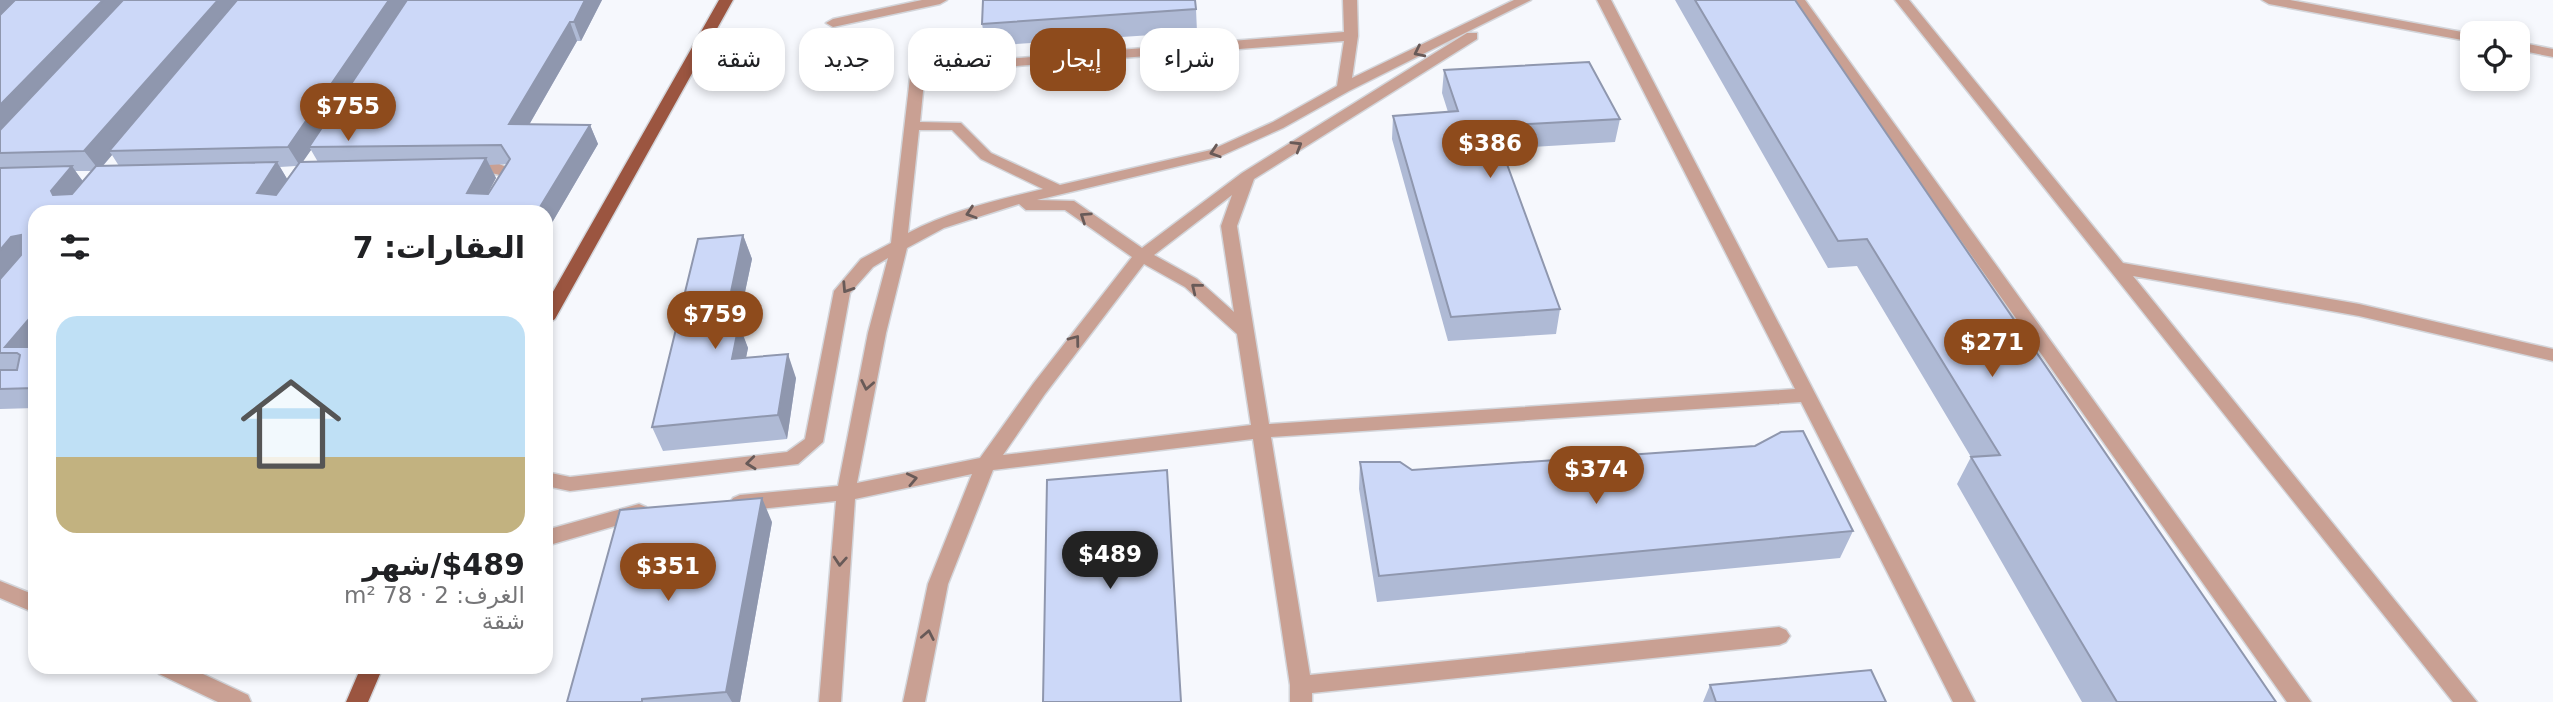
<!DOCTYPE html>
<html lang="ar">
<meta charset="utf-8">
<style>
body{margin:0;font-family:"DejaVu Sans",Cairo,sans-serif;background:#f6f6f6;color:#202124;direction:rtl;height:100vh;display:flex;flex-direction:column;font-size:26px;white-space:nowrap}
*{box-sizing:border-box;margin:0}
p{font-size:23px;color:#757577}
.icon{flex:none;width:38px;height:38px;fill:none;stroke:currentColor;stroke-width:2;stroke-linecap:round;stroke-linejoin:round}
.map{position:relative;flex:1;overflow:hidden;direction:ltr}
.details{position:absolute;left:28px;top:205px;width:525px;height:469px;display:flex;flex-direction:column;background:#fff;border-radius:21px;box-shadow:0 4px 10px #0003;direction:rtl}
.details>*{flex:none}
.top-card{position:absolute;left:574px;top:28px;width:665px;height:63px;direction:rtl;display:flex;gap:14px}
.controls{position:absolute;left:2460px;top:21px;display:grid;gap:14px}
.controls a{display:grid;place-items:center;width:70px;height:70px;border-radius:14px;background:#fff;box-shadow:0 4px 10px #0003;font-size:35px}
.price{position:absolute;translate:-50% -60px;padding:0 16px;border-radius:24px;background:#8e4b1c;color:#fff;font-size:23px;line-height:46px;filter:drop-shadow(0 2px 4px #0008)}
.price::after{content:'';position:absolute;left:50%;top:42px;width:21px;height:16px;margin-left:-10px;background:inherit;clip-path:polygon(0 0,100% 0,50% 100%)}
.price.current{background:#222;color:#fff}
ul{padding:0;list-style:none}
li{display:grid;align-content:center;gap:14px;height:371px;padding:0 28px}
li span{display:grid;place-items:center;height:217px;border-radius:21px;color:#555}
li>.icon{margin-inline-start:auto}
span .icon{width:126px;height:126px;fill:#fffc;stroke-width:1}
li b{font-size:30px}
h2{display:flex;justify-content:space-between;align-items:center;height:84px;padding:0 28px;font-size:30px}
.chip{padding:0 24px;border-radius:21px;background:#fff;box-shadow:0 4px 10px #0003;font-size:24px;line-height:63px}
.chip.current{background:#8e4b1c;color:#fff}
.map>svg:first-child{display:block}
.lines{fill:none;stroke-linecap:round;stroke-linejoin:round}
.lane-casing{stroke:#d3d5da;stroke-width:3}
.street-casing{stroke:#d3d5da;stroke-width:3}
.primary-casing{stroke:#d3d5da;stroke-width:3}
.lane{fill:#c9a093;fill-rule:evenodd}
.street{fill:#c9a093;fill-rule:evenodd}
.primary{fill:#9b5540;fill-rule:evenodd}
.wall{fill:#afbad5;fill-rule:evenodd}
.shaded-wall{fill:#8f97ae}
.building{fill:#ccd8f8;stroke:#8f97ae;stroke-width:2}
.oneway{stroke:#685a58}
</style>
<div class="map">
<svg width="2553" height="702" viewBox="0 0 2553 702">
<rect width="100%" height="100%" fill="#f6f8fd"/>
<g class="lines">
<defs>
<path id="lane" d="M922,0H947L940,4L833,27L826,23L833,19Z
M1343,0H1357L1358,36L1352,78L1514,0H1531L1349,91L1283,128L1221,156L1037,200L1074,201L1142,248L1242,173L1467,33H1477V39L1254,179L1237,226L1269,424L1795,389L1597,0H1611L1975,702H1953L1801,402L1271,437L1310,675L1779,627L1786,630L1790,636L1786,642L1779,645L1312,693V702H1290V685L1253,439L993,470L948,584L925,702H903L928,584L972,474L855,499L841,702H819L836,501L740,511L733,508L730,503L733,498L740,495L838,486L868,333L888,258L873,267L850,293L823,442L798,464L570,491L546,486V472L570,477L787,452L805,439L834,291L861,259L891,243L912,60L928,46L953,39L993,60L1344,32ZM1344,41L1337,86L1273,122L1211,150L1060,185L991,153L961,123L920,122L926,61L938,52L952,48L991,68ZM919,130H952L981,159L1043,189C997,200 950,211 908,233ZM1232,195L1221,226L1234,312L1197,279L1154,255ZM1019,204L1026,210H1065L1132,257L1033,384L980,458L857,483L886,333L907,248L944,228ZM1144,264L1185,287L1237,334L1251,425L1003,455L1045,394Z
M1791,0H1805L2311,702H2287Z
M1895,0H1909L2123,263L2359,304L2553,349V361L2359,316L2133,276L2477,702H2453Z
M2262,0H2290L2473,34V42L2269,4Z
M2518,42L2553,49V57L2518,50Z
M639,504L646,507L649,512L646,517L546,546V530Z"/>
<path id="street" d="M497,163L513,170L517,177L496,212H480L501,176C488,169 470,179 459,169L467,164Z
M0,581L35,595V613L0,598Z
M156,667H188L248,695L251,702H218L159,674Z"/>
<path id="primary" d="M719,0H733L555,319L546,325V304Z
M361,667H383L368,702H346Z"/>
</defs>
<use href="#lane" class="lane-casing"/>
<use href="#street" class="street-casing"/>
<use href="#primary" class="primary-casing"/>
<use href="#lane" class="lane"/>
<use href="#street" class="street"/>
<use href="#primary" class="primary"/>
</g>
<path class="wall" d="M0,0H602L581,41H577L529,125H590L598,144L546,233V212H35V408L0,409ZM311,150L318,162H302ZM112,155L119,166H103ZM507,164L488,194H487L496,178L489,165ZM296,166L287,179L280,167ZM75,171H92L83,181Z
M1675,0H1795L2276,702H2082L1957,484L1971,457L1857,266L1828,268Z
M1196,9L1197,32L986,46L982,24Z
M1444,70L1620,119L1615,142L1501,149L1560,309L1556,334L1448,341L1392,139L1393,116L1448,112L1442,93Z
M743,235L752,259L738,324L748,348L746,357L796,378L787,439L663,451L652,427Z
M1360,462L1412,470L1853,531L1840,558L1377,602L1359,489Z
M772,522L740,702H567Z
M1710,685L1886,702H1703Z"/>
<path class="shaded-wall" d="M0,0H25L0,25Z
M103,0H133L0,140V105Z
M218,0H245L109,151L112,155L99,170L84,151Z
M389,0H411L309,147L311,150L300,166L288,147Z
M585,0H602L581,41L574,22Z
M570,22L577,41L518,144L509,124Z
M590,125L598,144L546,233V212H537Z
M486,158L496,178L478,212L467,193Z
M277,162L289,182L270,212L257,193Z
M72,166L86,186L66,210L53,195L51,191Z
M21,235L35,253L0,290V250L11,237Z
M743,235L752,259L733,349L724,325Z
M35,312V352L5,347Z
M739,324L748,348L741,383L732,359Z
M788,354L796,378L787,439L778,415Z
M762,498L772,522L740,702H732L726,692Z"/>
<path class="building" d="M15,0H103L0,105V15Z
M123,0H218L84,151L0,153V130Z
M237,0H389L288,147L109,151Z
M407,0H585L574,22H570L509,124L590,125L537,212H35V312L5,347H35V388L0,389V370H17L20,355L17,353H0V279L21,255V235L11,237L0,250V168L72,166L51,191L53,195L72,194L96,166L277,162L257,193L276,195L300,162L486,158L467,193L488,194L510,159L501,145L309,147Z
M983,0H1195L1196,9L982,24Z
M1695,0H1795L2276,702H2117L1971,457L2000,455L1867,239L1838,241Z
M1589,62L1620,119L1493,126L1560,309L1451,317L1393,116L1458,111L1444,70Z
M743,235L724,325L739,324L732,359L788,354L778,415L652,427L698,239Z
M1803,431L1853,531L1379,576L1360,462H1400L1412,470L1755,446L1781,432Z
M1167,470L1181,702H1043L1047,480Z
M762,498L726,692L642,699V702H567L620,510Z
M1871,670L1886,702H1716L1710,685Z"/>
<defs><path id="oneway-chevron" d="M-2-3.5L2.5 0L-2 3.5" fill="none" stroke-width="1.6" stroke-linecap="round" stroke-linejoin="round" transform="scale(1.75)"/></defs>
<g class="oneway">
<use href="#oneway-chevron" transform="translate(1419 52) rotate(154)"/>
<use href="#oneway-chevron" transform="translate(1297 146) rotate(-31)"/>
<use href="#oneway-chevron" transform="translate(1215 152) rotate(162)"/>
<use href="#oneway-chevron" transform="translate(971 213) rotate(162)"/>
<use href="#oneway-chevron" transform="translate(1085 217) rotate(-146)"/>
<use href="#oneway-chevron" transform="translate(847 288) rotate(123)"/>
<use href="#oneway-chevron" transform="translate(1196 288) rotate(-141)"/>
<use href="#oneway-chevron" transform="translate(1075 340) rotate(-53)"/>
<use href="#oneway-chevron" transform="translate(867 385) rotate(101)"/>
<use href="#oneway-chevron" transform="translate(751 463) rotate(174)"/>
<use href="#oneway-chevron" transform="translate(912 479) rotate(-12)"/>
<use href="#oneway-chevron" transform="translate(840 561) rotate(94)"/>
<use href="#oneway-chevron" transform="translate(928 635) rotate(-79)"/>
</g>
</svg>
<div class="controls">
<a><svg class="icon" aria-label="locate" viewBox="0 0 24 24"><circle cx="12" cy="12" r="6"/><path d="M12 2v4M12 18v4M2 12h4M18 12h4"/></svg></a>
</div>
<b class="price" style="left:348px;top:143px">$755</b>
<b class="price" style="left:1490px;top:180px">$386</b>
<b class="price" style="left:715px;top:351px">$759</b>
<b class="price" style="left:1992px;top:379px">$271</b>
<b class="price" style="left:1596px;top:506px">$374</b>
<b class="price current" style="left:1110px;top:591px">$489</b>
<b class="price" style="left:668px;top:603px">$351</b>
<div class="top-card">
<a class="chip">شراء</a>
<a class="chip current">إيجار</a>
<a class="chip">تصفية</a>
<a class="chip">جديد</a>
<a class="chip">شقة</a>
</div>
<section class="details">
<h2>العقارات: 7<svg class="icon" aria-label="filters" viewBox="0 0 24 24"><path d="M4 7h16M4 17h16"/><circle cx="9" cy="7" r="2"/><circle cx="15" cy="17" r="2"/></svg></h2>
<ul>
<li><span style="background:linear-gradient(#bfe0f5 65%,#c2b280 0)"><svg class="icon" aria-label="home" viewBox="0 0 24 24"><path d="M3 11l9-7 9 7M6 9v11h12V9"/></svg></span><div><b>$489/شهر</b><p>الغرف: 2 · 78 m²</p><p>شقة</p></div></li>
</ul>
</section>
</div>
